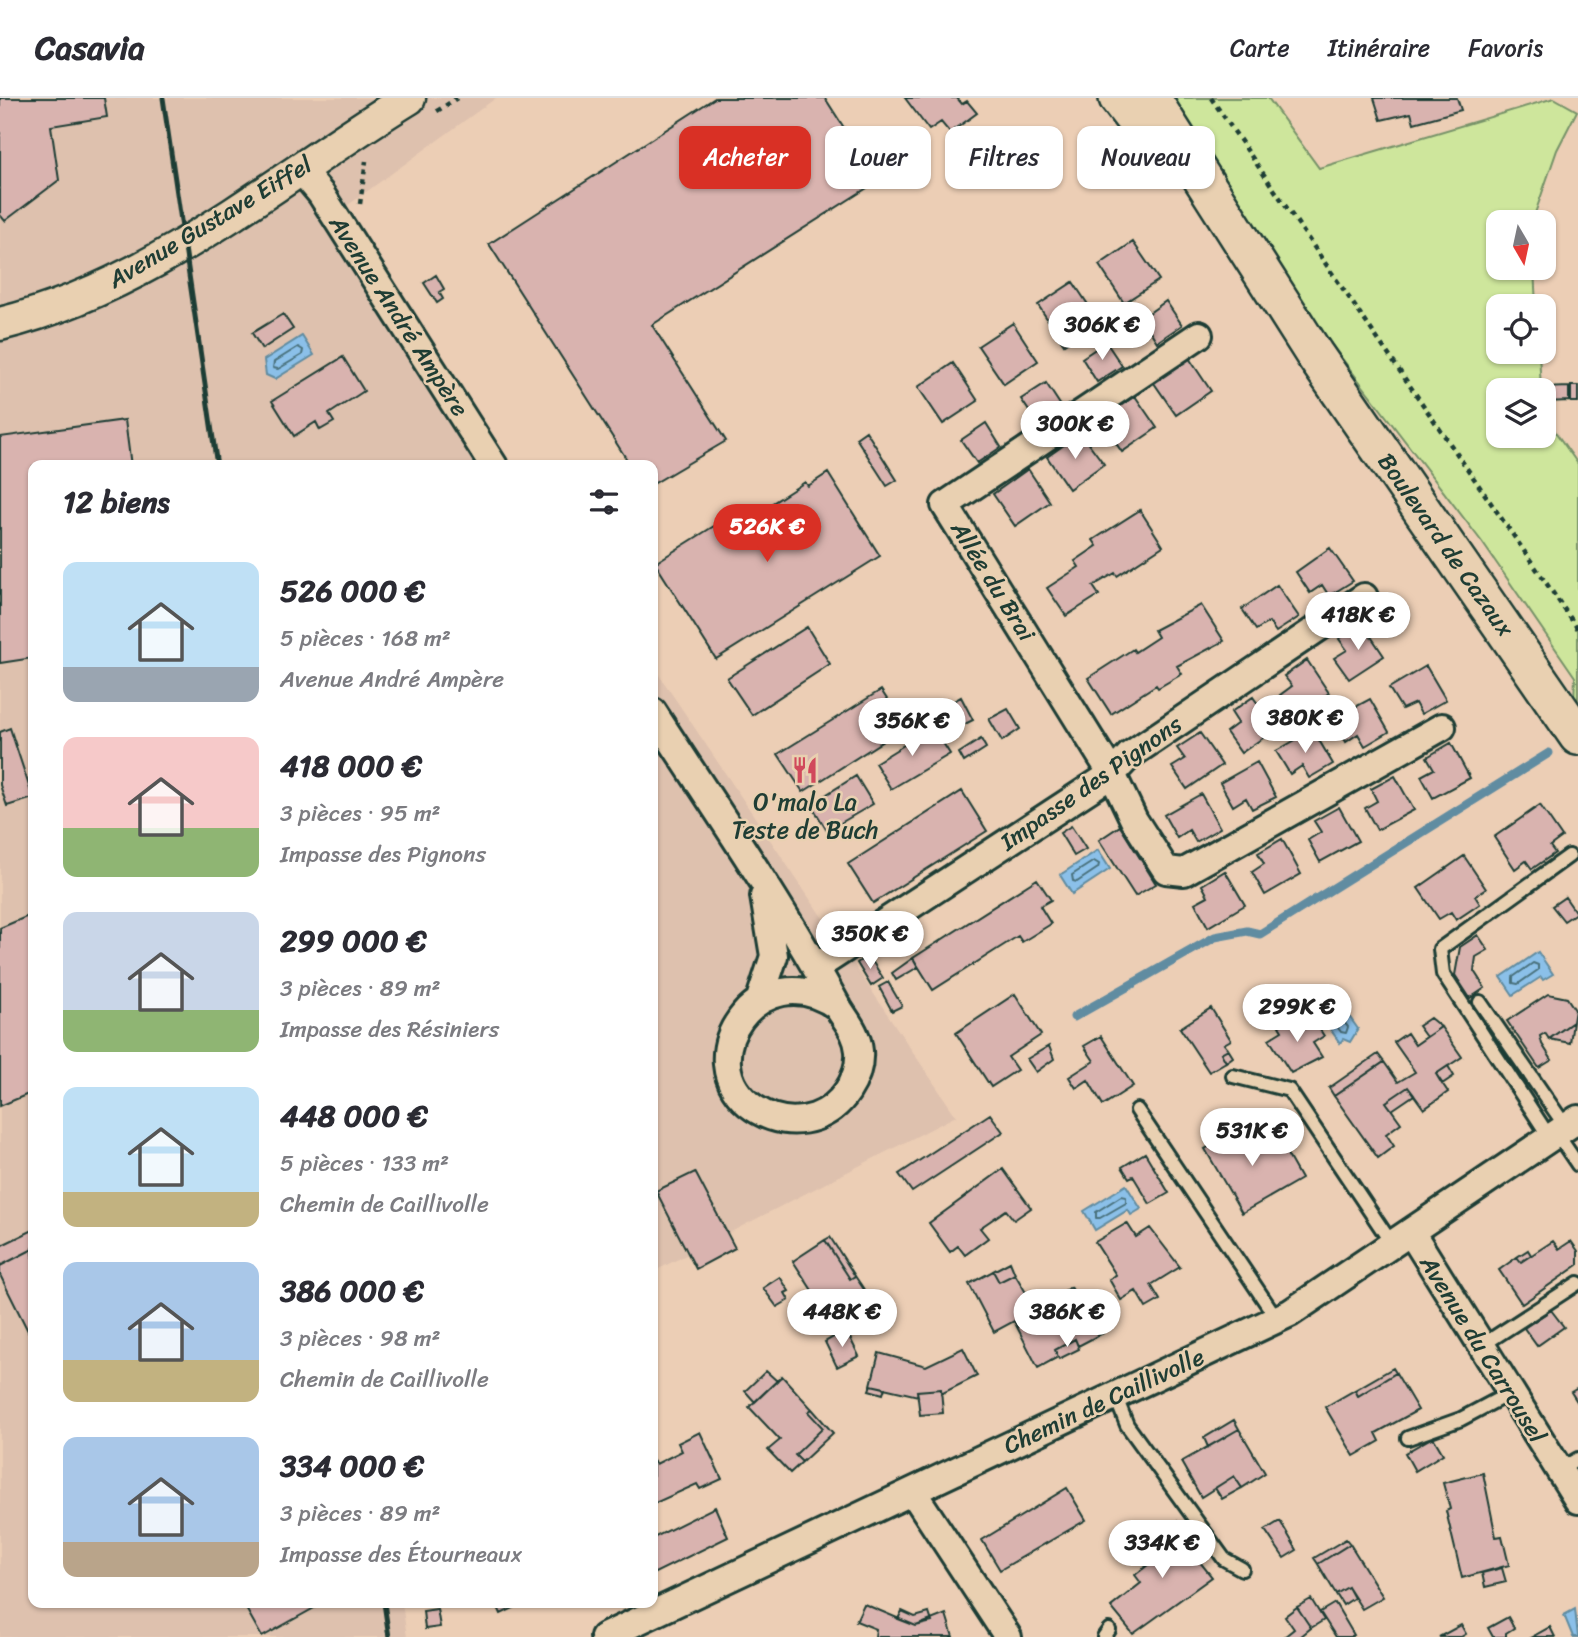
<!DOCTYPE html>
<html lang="fr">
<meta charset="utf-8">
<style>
body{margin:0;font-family:Sriracha,sans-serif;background:#f2f2f3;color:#2b2b33;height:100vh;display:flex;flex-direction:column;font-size:26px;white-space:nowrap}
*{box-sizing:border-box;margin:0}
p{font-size:23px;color:#7c7c81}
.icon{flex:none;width:38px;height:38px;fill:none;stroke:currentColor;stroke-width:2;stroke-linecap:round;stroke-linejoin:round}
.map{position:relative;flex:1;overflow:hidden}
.details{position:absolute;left:28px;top:362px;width:630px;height:1148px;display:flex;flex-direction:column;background:#fff;border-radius:14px;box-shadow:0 2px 5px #0004}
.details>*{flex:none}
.top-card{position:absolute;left:679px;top:28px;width:665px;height:63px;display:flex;gap:14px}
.needle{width:46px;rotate:171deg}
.buttons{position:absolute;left:1486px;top:112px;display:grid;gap:14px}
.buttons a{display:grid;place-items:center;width:70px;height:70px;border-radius:14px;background:#fff;box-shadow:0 2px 5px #0004;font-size:35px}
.price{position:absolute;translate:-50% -60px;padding:0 16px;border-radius:24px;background:#fff;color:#222;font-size:23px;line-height:46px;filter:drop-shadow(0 2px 4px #0008)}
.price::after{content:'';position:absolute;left:50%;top:42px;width:21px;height:16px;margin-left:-10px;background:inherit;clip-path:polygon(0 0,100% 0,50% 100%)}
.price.active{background:#d93025;color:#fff}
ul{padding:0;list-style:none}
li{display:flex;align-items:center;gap:21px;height:175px;padding:0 35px}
li span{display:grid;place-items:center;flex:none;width:196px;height:140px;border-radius:14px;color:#555}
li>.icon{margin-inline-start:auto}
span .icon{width:84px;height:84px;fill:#fffc;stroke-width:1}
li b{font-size:30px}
h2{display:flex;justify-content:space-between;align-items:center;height:84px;padding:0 35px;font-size:30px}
.tag{padding:0 24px;border-radius:14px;background:#fff;box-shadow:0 2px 5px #0004;font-size:24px;line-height:63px}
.tag.active{background:#d93025;color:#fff}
header{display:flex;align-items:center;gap:42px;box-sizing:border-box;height:98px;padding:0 35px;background:#fff;border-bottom:2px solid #e1e1e2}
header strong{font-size:33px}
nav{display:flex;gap:38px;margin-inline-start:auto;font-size:24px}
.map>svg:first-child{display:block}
.built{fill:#dec1ae}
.green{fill:#cee69c;stroke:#769268;stroke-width:2}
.water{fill:#8bc0e9;stroke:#608ca1;stroke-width:2}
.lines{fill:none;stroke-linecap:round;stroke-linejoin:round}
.shore{stroke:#4a717c;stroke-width:2}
.stream{stroke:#608ca1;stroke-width:9}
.building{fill:#d9b3af;stroke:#1f3d34;stroke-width:2}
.service-casing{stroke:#1f3d34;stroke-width:18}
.minor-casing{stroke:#1f3d34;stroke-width:32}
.tertiary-casing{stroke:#1f3d34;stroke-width:37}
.secondary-casing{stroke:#1f3d34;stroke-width:42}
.path{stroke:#1f3d34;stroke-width:4.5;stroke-dasharray:5 5;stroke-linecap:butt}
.service{stroke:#e9d0b1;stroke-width:12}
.minor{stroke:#e9d0b1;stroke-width:26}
.tertiary{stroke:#e9d0b1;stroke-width:32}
.secondary{stroke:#e9d0b1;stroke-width:37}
.rail{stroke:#1f3d34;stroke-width:5}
.labels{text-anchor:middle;stroke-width:5;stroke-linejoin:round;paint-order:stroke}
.street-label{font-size:24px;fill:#1f3d34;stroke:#e9d0b1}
.poi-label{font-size:24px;fill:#1f3d34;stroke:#e9d0b1}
</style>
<header>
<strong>Casavia</strong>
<nav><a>Carte</a><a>Itinéraire</a><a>Favoris</a></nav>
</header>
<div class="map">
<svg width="1578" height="1539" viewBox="0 0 1578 1539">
<rect width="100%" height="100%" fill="#ecceb5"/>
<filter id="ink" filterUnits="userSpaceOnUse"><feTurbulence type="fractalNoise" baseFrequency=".0143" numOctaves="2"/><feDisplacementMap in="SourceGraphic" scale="14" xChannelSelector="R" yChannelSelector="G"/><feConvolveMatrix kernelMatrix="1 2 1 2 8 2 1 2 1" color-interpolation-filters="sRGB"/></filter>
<g filter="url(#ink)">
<path class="built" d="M0,0H496L337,115L513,367L33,368V1505H402L407,1539H0Z
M653,568L956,1018L653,1174Z"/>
<path class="green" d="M1170,0H1268L1319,70L1554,0L1577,13L1557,52L1532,124H1498V170H1534L1536,208H1498V254H1539L1541,292H1498V338H1544V318L1578,366V608L1574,603L1575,579L1482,444L1321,233Z"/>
<path class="water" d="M302,238L314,257L275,281L266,277L264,262Z
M1098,752L1110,771L1072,796L1060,777Z
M1538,854L1553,876L1543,882L1541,879L1513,897L1501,879Z
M1332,894L1358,931L1350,944L1343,941L1340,945L1314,908Z
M1126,1087L1141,1111L1131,1117L1128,1112L1095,1132L1084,1113Z
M1575,1511L1578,1539H1573L1564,1517Z"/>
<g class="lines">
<path class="shore" d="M298,249L303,252L302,257L278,271L273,270L274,264Z
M1094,763L1099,766L1098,770L1077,784L1073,783L1072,777Z
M1533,865L1538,867V872L1518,886L1513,885V879Z
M1329,906L1348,929L1346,935L1341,934L1325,912Z
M1121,1098L1126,1099V1105L1100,1120H1096V1114Z"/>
<path class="stream" d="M1074,919L1215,839L1247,833L1260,836L1549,655"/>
</g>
<path class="building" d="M0,0H104L107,19L51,28L59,82L5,123L0,117Z
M715,0H825L878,83L652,227L726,343L653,386V368H631L489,146Z
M905,0H957L962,6L967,3L977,15L950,35L941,24L929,32Z
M1374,0H1457L1461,12L1414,25L1411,15L1381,22Z
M1133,144L1159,182L1124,205L1099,167Z
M436,177L444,191L439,194L443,201L437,205L424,185Z
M1073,184L1099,223L1064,246L1038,207Z
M1166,203L1182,227L1157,244L1142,220Z
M283,216L293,231L262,251L252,235Z
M1013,225L1038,263L1004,286L978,248Z
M1106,244L1122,268L1097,284L1082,260Z
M343,259L364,293L329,316L334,324L320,332L316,324L294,338L272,303Z
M1189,260L1211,293L1176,317L1154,285Z
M953,265L978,303L943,326L918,289Z
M1046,285L1061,308L1037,325L1021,301Z
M1571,288H1578V304H1571Z
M1569,289V303L1544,304L1541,290Z
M1135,298L1157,330L1122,354L1100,322Z
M125,322L131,368H33V475L29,476L33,510V560L0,565V339Z
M986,325L1001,349L977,365L961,342Z
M866,333L897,382L887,388L856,340Z
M1081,335L1104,366L1069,391L1047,359Z
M1028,371L1050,404L1015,428L993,396Z
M828,375L880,458L716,561L655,465L714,428L723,442L742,430L740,426L805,384L808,388Z
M1140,412L1163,448L1117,478L1115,475L1093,488L1099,497L1066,518L1047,490L1079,469L1075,463L1097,448L1093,442Z
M1330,450L1353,483L1329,498L1322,487L1310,495L1296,474Z
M1277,487L1299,519L1276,534L1269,524L1256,532L1242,511Z
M1201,507L1224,543L1177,568L1182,576L1158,590L1156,587L1111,616L1088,580L1133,551L1135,554L1158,539L1154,532Z
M1362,525L1384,558L1349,581L1334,560L1347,552L1339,541Z
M807,529L830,566L752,617L727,580Z
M1307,562L1329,595L1294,618L1280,597L1292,588L1284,578Z
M1426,568L1446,602L1421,616L1415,605L1402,611L1389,590Z
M881,592L905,629L803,694L778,656Z
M961,599L973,622L959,629L947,607Z
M1253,599L1276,631L1241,655L1226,634L1238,625L1231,614Z
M1370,601L1389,634L1365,648L1358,636L1346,644L1333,621Z
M1008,611L1020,631L1002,643L989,621Z
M933,629L950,656L891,691L875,665Z
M10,630L33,700L7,708L0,687V634Z
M1313,632L1333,666L1309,680L1302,668L1290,676L1276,653Z
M1200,635L1222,667L1187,691L1172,669L1185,661L1177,650Z
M981,641L986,650L964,664L959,655Z
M1451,645L1470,680L1433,700L1421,678L1434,671L1427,659Z
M1257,664L1276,699L1252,711L1246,700L1233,708L1220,685Z
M856,678L873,706L827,733L811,706Z
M1395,678L1414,712L1377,732L1365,710L1377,703L1371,691Z
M962,693L987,733L873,805L848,766Z
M1201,696L1220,730L1196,744L1189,732L1177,740L1164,717Z
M1540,707L1562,739L1550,748L1555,755L1532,771L1526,763L1515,771L1494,739Z
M1339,709L1358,743L1320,764L1308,742L1321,734L1314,723Z
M1071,728L1086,751L1074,758L1060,735Z
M1120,728L1156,786L1135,798L1099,742Z
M1282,741L1301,776L1265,797L1252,774L1264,766L1258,755Z
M1464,758L1486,791L1475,798L1480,806L1456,822L1451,814L1439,821L1418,790Z
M1225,773L1245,807L1208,829L1195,805L1208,798L1202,787Z
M1037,781L1051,802L1040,808L1051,826L1022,844L1018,838L933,892L913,860Z
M1565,799L1576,815L1564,823L1552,808Z
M33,816V994L0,1008V830Z
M1478,837L1488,852L1476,859L1474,873L1485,890L1470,900L1455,877L1460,849Z
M868,857L883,880L871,888L857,865Z
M913,860L918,869L896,882L892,875Z
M888,884L902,908L892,913L879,889Z
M1015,896L1041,937L1008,959L1017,972L991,989L956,935Z
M1548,896L1567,900L1575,912L1573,924L1549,941L1545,935L1540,938L1542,946L1552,962L1539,970L1507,923Z
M1211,910L1231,942L1224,946L1228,951L1221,955L1226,964L1209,974L1180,930Z
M1295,919L1303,931L1315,924L1324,938L1313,945L1322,959L1291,975L1269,941L1282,933L1279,928Z
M1430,920L1441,929L1426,939L1418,928Z
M1573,924L1570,945L1549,941Z
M1441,929L1462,959L1436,976L1448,994L1424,1011L1408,989L1386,1004L1401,1025L1386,1036L1394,1048L1378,1060L1334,998L1384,964L1398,984L1415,974L1394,944L1407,935L1415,947Z
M1101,938L1133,988L1103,1007L1088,982L1076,990L1069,979L1094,963L1084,948Z
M1049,948L1054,961L1036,974L1027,961Z
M1228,951L1233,959L1226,964L1221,955Z
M1378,956L1384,964L1334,998L1329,990Z
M1448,968L1454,978L1442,986L1436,976Z
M1408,989L1414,997L1392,1012L1386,1004Z
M990,1016L1003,1034L912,1094L899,1076Z
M1246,1028L1260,1052L1279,1042L1301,1081L1242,1115L1205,1051Z
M1145,1055L1169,1095L1150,1106L1133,1078L1129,1080L1122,1069Z
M1003,1071L1031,1110L1014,1122L1006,1112L980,1130L988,1140L965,1157L958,1148L950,1154L929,1125Z
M695,1074L735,1150L696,1171L656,1093Z
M1127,1125L1136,1139L1150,1130L1180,1169L1151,1187L1160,1202L1146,1210L1136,1193L1121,1202L1109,1181L1116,1177L1095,1144Z
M33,1132V1151L0,1168V1148Z
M830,1139L855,1178L850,1181L825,1142Z
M825,1142L850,1181L855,1178L867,1196L830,1220L793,1163Z
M1553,1143L1559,1151L1571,1143L1578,1153V1167L1522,1206L1499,1172L1517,1159L1521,1164Z
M33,1151V1233L29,1235L0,1177V1168Z
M1528,1152L1531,1157L1521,1164L1517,1159Z
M1010,1164L1015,1176L999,1184L993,1173Z
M993,1173L999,1184L1015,1176L1032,1205L1048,1197L1050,1201L1071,1189L1080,1206L1086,1203L1103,1235L1078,1248L1075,1241L1055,1252L1058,1259L1038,1270L1014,1223L994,1234L969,1186Z
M780,1179L789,1193L785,1195L789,1202L777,1209L763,1190Z
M1551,1212L1564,1229L1537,1248L1524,1230Z
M846,1232L859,1258L837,1269L825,1244Z
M1075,1241L1079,1251L1059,1261L1055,1252Z
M963,1250L977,1278L941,1296V1291L917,1293L918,1298L871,1287L879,1255L926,1268Z
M1393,1270L1396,1275L1358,1298L1355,1292Z
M766,1273L777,1283L755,1304L745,1293Z
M1396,1275L1418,1312L1376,1335L1380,1343L1354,1358L1325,1309L1355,1292L1358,1298Z
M782,1278L812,1311L808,1314L823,1330L795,1357L802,1364L790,1375L768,1352L780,1342L749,1309Z
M871,1287L885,1290L883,1296L869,1292Z
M1578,1290V1305L1571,1294Z
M941,1291L943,1315L920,1317L917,1293Z
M812,1311L833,1335L802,1364L795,1357L823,1330L808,1314Z
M1234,1322L1239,1331L1208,1349L1204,1340Z
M1239,1331L1265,1375L1242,1390L1234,1378L1201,1399L1181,1364Z
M700,1334L722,1381L700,1391L697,1386L653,1406V1363L656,1366L682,1353L678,1345Z
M1433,1339L1443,1356L1415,1373L1405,1355Z
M1483,1375L1496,1439L1502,1438L1509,1467L1462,1480L1446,1413L1450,1411L1443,1385Z
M1234,1378L1242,1390L1222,1401L1215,1390Z
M1067,1390L1086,1422L1000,1472L982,1442Z
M715,1409L728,1439L653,1476V1440Z
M1177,1423L1189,1437L1183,1443L1212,1479L1133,1536L1111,1509L1141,1485L1135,1477L1153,1463L1143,1450Z
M1280,1423L1297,1452L1284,1460L1265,1432Z
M1346,1441L1350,1446L1318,1466L1314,1460Z
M1350,1446L1383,1499L1362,1511L1348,1489L1336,1496L1318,1466Z
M1502,1470L1506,1484L1485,1489L1482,1475Z
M1348,1489L1354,1500L1343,1507L1336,1496Z
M1311,1501L1324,1522L1311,1530L1297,1509Z
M248,1505H323L262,1539L244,1507Z
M496,1505H524L501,1516Z
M1335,1505L1354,1537L1350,1539H1336L1320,1514Z
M864,1506L916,1528L946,1516L953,1539H875L876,1531L856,1523Z
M1297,1509L1311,1530L1300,1539H1284L1294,1531L1285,1518Z
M437,1511L440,1529L425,1531L423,1513Z
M902,1513L915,1519L929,1515L932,1524L916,1528L898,1521Z
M1508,1519L1514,1530L1506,1535V1539H1493L1488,1530Z
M1461,1527L1466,1536L1461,1539H1439Z
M1550,1529L1555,1539H1532Z"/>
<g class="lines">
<defs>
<path id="service" d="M1480,904L1566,1029
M1233,978L1289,992L1392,1146
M1137,1012L1277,1221
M1557,1036L1578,1067
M1550,1040L1443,876L1440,851L1569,758
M1481,1248L1578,1185
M1115,1297L1127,1327L1224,1461L1242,1471
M1408,1340L1461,1321L1510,1295
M1559,1372L1578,1361
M1104,1539L1109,1532"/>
<path id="minor" d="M300,71L321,96L494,368
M1199,237L945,407L1112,676L1134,722L1166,772L1184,774L1442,629
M653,614C715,710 781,805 836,906C845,922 857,933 859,953C861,981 841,1010 815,1019C794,1026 772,1022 754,1010C685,963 760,852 838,909
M818,868L1112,676L1130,657L1364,499
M760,901L774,858L764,798
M1411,1134L1578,1402
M913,1394L1008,1539
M604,1539L1290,1215L1578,1021"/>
<path id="tertiary" d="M0,226C152,189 278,80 409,0"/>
<path id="secondary" d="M1118,0L1166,63
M1151,0L1314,256L1578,638"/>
</defs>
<use href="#service" class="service-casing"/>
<use href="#minor" class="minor-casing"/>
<use href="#tertiary" class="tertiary-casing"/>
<use href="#secondary" class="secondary-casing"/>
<path class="path" d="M1211,0L1578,531
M437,13L457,0
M360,106L366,63"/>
<use href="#service" class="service"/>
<use href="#minor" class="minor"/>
<use href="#tertiary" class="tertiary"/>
<use href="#secondary" class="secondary"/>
<path class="rail" d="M163,0L217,368
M384,1505L389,1539"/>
</g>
</g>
<defs>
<symbol id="restaurant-bare" viewBox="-9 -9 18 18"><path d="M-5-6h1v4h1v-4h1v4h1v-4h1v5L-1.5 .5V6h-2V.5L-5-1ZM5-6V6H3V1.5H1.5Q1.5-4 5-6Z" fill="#d1495b" stroke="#e9d0b1" stroke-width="2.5" paint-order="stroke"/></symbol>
</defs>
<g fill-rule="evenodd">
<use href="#restaurant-bare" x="786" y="653" width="38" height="38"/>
</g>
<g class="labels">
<g class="street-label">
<text transform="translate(210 124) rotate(-31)" y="8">Avenue Gustave Eiffel</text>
<text transform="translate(399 218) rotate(57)" y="8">Avenue André Ampère</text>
<text transform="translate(1446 447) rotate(55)" y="8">Boulevard de Cazaux</text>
<text transform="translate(993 483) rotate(58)" y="8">Allée du Brai</text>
<text transform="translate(1091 685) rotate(-35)" y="8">Impasse des Pignons</text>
<text transform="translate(1483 1251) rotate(58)" y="8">Avenue du Carrousel</text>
<text transform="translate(1104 1303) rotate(-25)" y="8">Chemin de Caillivolle</text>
</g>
<g class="poi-label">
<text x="805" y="712">O'malo La<tspan x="805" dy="28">Teste de Buch</tspan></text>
</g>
</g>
</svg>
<div class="buttons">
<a><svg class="needle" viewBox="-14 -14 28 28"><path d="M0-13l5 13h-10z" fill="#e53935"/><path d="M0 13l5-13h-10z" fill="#7c7c81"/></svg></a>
<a><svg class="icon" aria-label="locate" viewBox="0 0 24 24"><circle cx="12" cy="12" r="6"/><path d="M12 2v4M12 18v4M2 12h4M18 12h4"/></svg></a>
<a><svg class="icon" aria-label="layers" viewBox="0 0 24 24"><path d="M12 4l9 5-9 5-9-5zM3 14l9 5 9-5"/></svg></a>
</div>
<b class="price" style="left:1102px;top:264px">306K €</b>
<b class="price" style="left:1075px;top:363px">300K €</b>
<b class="price active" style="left:767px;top:466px">526K €</b>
<b class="price" style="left:1358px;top:554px">418K €</b>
<b class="price" style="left:1305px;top:657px">380K €</b>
<b class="price" style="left:912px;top:660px">356K €</b>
<b class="price" style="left:870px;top:873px">350K €</b>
<b class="price" style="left:1297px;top:946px">299K €</b>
<b class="price" style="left:1252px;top:1070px">531K €</b>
<b class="price" style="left:842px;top:1251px">448K €</b>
<b class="price" style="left:1067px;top:1251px">386K €</b>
<b class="price" style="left:1162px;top:1482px">334K €</b>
<div class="top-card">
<a class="tag active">Acheter</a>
<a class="tag">Louer</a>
<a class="tag">Filtres</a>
<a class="tag">Nouveau</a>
</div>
<section class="details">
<h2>12 biens<svg class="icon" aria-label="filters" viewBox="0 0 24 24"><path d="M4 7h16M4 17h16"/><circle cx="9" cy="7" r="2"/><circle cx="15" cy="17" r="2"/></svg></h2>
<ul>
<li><span style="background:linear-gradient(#bfe0f5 75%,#9aa5b1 0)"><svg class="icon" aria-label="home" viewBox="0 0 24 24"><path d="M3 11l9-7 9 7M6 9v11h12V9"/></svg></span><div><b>526 000 €</b><p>5 pièces · 168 m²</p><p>Avenue André Ampère</p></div></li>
<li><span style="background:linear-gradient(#f6c9c9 65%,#8fb573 0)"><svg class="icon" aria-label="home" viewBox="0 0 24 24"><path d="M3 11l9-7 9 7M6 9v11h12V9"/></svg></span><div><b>418 000 €</b><p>3 pièces · 95 m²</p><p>Impasse des Pignons</p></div></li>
<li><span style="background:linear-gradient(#c9d6e8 70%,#8fb573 0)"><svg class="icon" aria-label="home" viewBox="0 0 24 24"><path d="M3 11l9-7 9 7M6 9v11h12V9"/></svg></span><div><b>299 000 €</b><p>3 pièces · 89 m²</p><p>Impasse des Résiniers</p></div></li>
<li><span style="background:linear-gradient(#bfe0f5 75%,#c2b280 0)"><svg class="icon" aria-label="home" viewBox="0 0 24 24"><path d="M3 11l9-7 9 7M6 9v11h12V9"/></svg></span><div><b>448 000 €</b><p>5 pièces · 133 m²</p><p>Chemin de Caillivolle</p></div></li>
<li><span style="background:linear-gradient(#a9c7e8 70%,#c2b280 0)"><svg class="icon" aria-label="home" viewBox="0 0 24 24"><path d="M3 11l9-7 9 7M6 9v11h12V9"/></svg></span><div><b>386 000 €</b><p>3 pièces · 98 m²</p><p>Chemin de Caillivolle</p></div></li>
<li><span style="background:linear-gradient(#a9c7e8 75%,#b9a48a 0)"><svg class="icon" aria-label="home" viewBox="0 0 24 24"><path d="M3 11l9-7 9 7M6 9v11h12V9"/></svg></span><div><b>334 000 €</b><p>3 pièces · 89 m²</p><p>Impasse des Étourneaux</p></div></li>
</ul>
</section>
</div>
